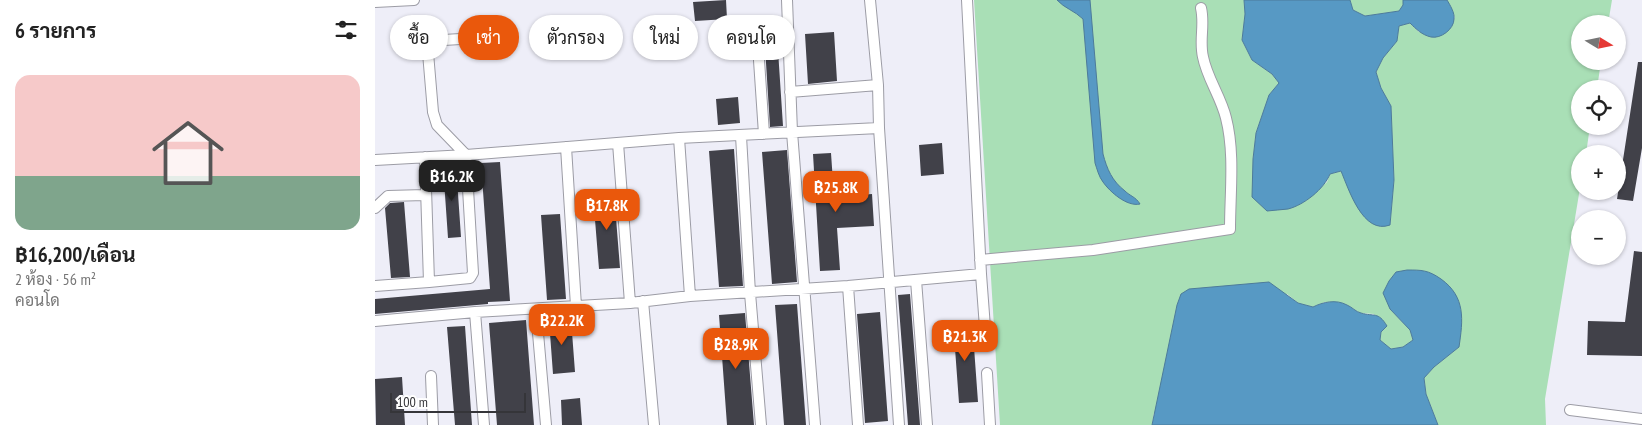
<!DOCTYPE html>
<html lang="th">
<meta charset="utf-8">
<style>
body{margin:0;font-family:"PT Sans Narrow",Sarabun,sans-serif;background:#f2f2f2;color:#222;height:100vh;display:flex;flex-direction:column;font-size:19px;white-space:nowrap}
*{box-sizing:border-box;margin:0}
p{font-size:16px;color:#767676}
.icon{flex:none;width:28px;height:28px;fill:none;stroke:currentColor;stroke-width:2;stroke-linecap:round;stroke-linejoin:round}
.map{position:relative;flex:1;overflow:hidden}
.sheet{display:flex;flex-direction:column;background:#fff;width:375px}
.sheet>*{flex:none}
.hud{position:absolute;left:15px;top:15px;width:475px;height:45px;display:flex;gap:10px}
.needle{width:32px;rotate:100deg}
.fabs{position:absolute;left:1196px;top:15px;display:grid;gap:10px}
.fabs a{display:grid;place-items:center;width:55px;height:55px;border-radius:50%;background:#fff;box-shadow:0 1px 4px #0004;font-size:25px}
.scale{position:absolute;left:15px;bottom:12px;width:136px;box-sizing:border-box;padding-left:5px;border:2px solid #353539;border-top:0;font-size:14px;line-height:18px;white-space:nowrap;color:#353539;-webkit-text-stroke:4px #fff;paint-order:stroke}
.price{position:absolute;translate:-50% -42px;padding:0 11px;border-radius:10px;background:#ea580c;color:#fff;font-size:16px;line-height:32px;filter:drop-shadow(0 1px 2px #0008)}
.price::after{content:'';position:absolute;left:50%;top:30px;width:15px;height:11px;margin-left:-8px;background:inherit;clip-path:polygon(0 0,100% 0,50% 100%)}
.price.on{background:#222;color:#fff}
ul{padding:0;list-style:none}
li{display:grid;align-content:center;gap:10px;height:265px;padding:0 15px}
li span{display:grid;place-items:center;height:155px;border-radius:15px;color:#555}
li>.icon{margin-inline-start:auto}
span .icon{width:90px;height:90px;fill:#fffc;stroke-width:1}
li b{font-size:21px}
h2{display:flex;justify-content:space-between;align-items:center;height:60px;padding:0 15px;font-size:21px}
.tag{padding:0 18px;border-radius:22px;background:#fff;box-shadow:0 1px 4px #0004;font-size:18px;line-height:45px}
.tag.on{background:#ea580c;color:#fff}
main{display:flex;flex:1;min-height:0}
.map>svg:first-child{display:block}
.green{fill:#a9dfb6}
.water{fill:#5799c4;stroke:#4d7b9a}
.building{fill:#414149}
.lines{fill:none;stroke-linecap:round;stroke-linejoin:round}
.minor-casing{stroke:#9c9ca5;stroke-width:12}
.minor{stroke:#fff;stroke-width:10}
</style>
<main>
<section class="sheet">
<h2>6 รายการ<svg class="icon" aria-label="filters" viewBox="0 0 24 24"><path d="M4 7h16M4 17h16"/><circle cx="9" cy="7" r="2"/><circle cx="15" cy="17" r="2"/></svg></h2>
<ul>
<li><span style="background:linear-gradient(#f6c9c9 65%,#7fa58c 0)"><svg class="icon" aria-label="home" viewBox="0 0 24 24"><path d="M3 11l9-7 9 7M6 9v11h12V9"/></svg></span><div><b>฿16,200/เดือน</b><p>2 ห้อง · 56 m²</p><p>คอนโด</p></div></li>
</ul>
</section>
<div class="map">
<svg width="1267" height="425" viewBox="0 0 1267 425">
<rect width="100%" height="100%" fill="#eeeef8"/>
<path class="green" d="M599,0H869L870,14L867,40L877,60L897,74L904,83L894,95L881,133L878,159V197L930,201L952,182L955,174L967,171L971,183L1015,225L1019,180L1016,106L1006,88L1001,72L1008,58L1022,41L1024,26L1035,23L1044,32L1080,18L1072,0H1237L1233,24H1205V61H1226L1222,89H1205V126H1215L1211,154H1205V188L1170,399L1171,425H1063L1051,394L1049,378L1059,367L1084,347L1015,309L1035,330L1038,340L1028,347L1016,349L1005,340L1006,332L999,314L985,313L970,304L950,302L938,307L923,303L912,294L779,413L777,425H625Z
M975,0H1028V5L1024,11L990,16L978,10Z"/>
<path class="water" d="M682,0H715L728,154C732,169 737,181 750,191C755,196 761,197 765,204C752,207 735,192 728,182C724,177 722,169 720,163L708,19C700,11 689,8 682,0Z
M869,0H975L978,10L990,16L1024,11L1028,5V0H1072C1075,5 1080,13 1079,19C1079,29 1066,39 1056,37C1047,35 1041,29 1035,23L1024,26L1022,41L1008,58L1001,72L1006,88L1016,106L1019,180L1015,225C988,235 974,190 966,171L955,174C949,189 929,205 913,209C906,210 899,210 892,211L877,197L878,159L881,133L894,95L904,83L897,74L877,60L867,40L870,14Z
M1032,270C1047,270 1053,270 1066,279C1091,297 1088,320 1084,347L1059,367L1049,378L1051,394L1063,425H777L802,305L806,294L814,289L894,282L923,303L938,307C948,302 961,299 972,305C977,307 981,312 986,313C999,317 1003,311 1012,326L1006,332L1005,340L1016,349L1028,347L1038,340L1035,330L1015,309L1008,293L1014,281L1021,272Z"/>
<path class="building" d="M351,0L352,19L320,21L318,2Z
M401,20L408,126L395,127L389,31L387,27L384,24L383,21Z
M459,32L462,81L433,84L430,34Z
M1263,62H1267V148L1258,201L1242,199Z
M363,97L365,123L343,125L341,99Z
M567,143L569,174L546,176L544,145Z
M359,149L368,286L344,287L334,151Z
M412,150L422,282L397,284L387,152Z
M456,153L459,197L497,194L499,226L462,228L465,270L445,271L438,154Z
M125,162L135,301L113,302V304L0,314V299L115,289L106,163Z
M81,165L86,237L73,238L68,166Z
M239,193L245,268L224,269L218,195Z
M29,202L35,277L16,278L10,208L15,203Z
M185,214L191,299L172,300L166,215Z
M1259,251L1267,252V356L1212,355L1213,321L1250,322Z
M535,294L545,425H533L523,295Z
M422,304L431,425H409L400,305Z
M505,312L513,421L490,423L482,314Z
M370,313L379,425H352L344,315Z
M196,319L200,372L178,374L174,320Z
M151,320L159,425H122L114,323Z
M597,320L603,402L584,403L578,321Z
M90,326L97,425H80L72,327Z
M27,377L30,425H1L0,379Z
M205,398L207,425H187L186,400Z"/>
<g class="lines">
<defs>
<path id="minor" d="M412,0L417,132L440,425
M495,0L503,85L504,128L524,425
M0,2L39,0
M382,31L389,134
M415,92L503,85
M366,136L375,293L386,425
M304,138L315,296
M243,143L255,303
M191,147L201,306
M50,157L54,282L95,278L98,273L91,155L62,125L58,112L52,41L119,37
M0,160L91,155L304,138L504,128
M0,208L13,196L50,195
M605,260L718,250L855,229C855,193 860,153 851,118C846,97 832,78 828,57C824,40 830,25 826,8
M606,274L611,341
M541,280L552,425
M0,286L54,282
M473,286L483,425
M268,301L279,425
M100,312L109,425
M0,321L100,312L255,303L315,296L473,286L606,274L592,0
M163,333L171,425
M612,373L615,425
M56,376L58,425
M1195,410L1267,419"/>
</defs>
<use href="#minor" class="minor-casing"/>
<use href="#minor" class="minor"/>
</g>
</svg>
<div class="fabs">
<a><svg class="needle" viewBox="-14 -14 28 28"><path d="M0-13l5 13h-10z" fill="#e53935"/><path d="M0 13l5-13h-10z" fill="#767676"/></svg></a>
<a><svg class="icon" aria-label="locate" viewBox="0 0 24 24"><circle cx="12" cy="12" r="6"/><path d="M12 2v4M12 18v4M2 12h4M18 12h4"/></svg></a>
<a>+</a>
<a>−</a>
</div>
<div class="scale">100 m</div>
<b class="price on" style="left:77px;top:202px">฿16.2K</b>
<b class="price" style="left:461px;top:213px">฿25.8K</b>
<b class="price" style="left:232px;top:231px">฿17.8K</b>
<b class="price" style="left:187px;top:346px">฿22.2K</b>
<b class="price" style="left:590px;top:362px">฿21.3K</b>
<b class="price" style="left:361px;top:370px">฿28.9K</b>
<div class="hud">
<a class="tag">ซื้อ</a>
<a class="tag on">เช่า</a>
<a class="tag">ตัวกรอง</a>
<a class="tag">ใหม่</a>
<a class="tag">คอนโด</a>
</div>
</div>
</main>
